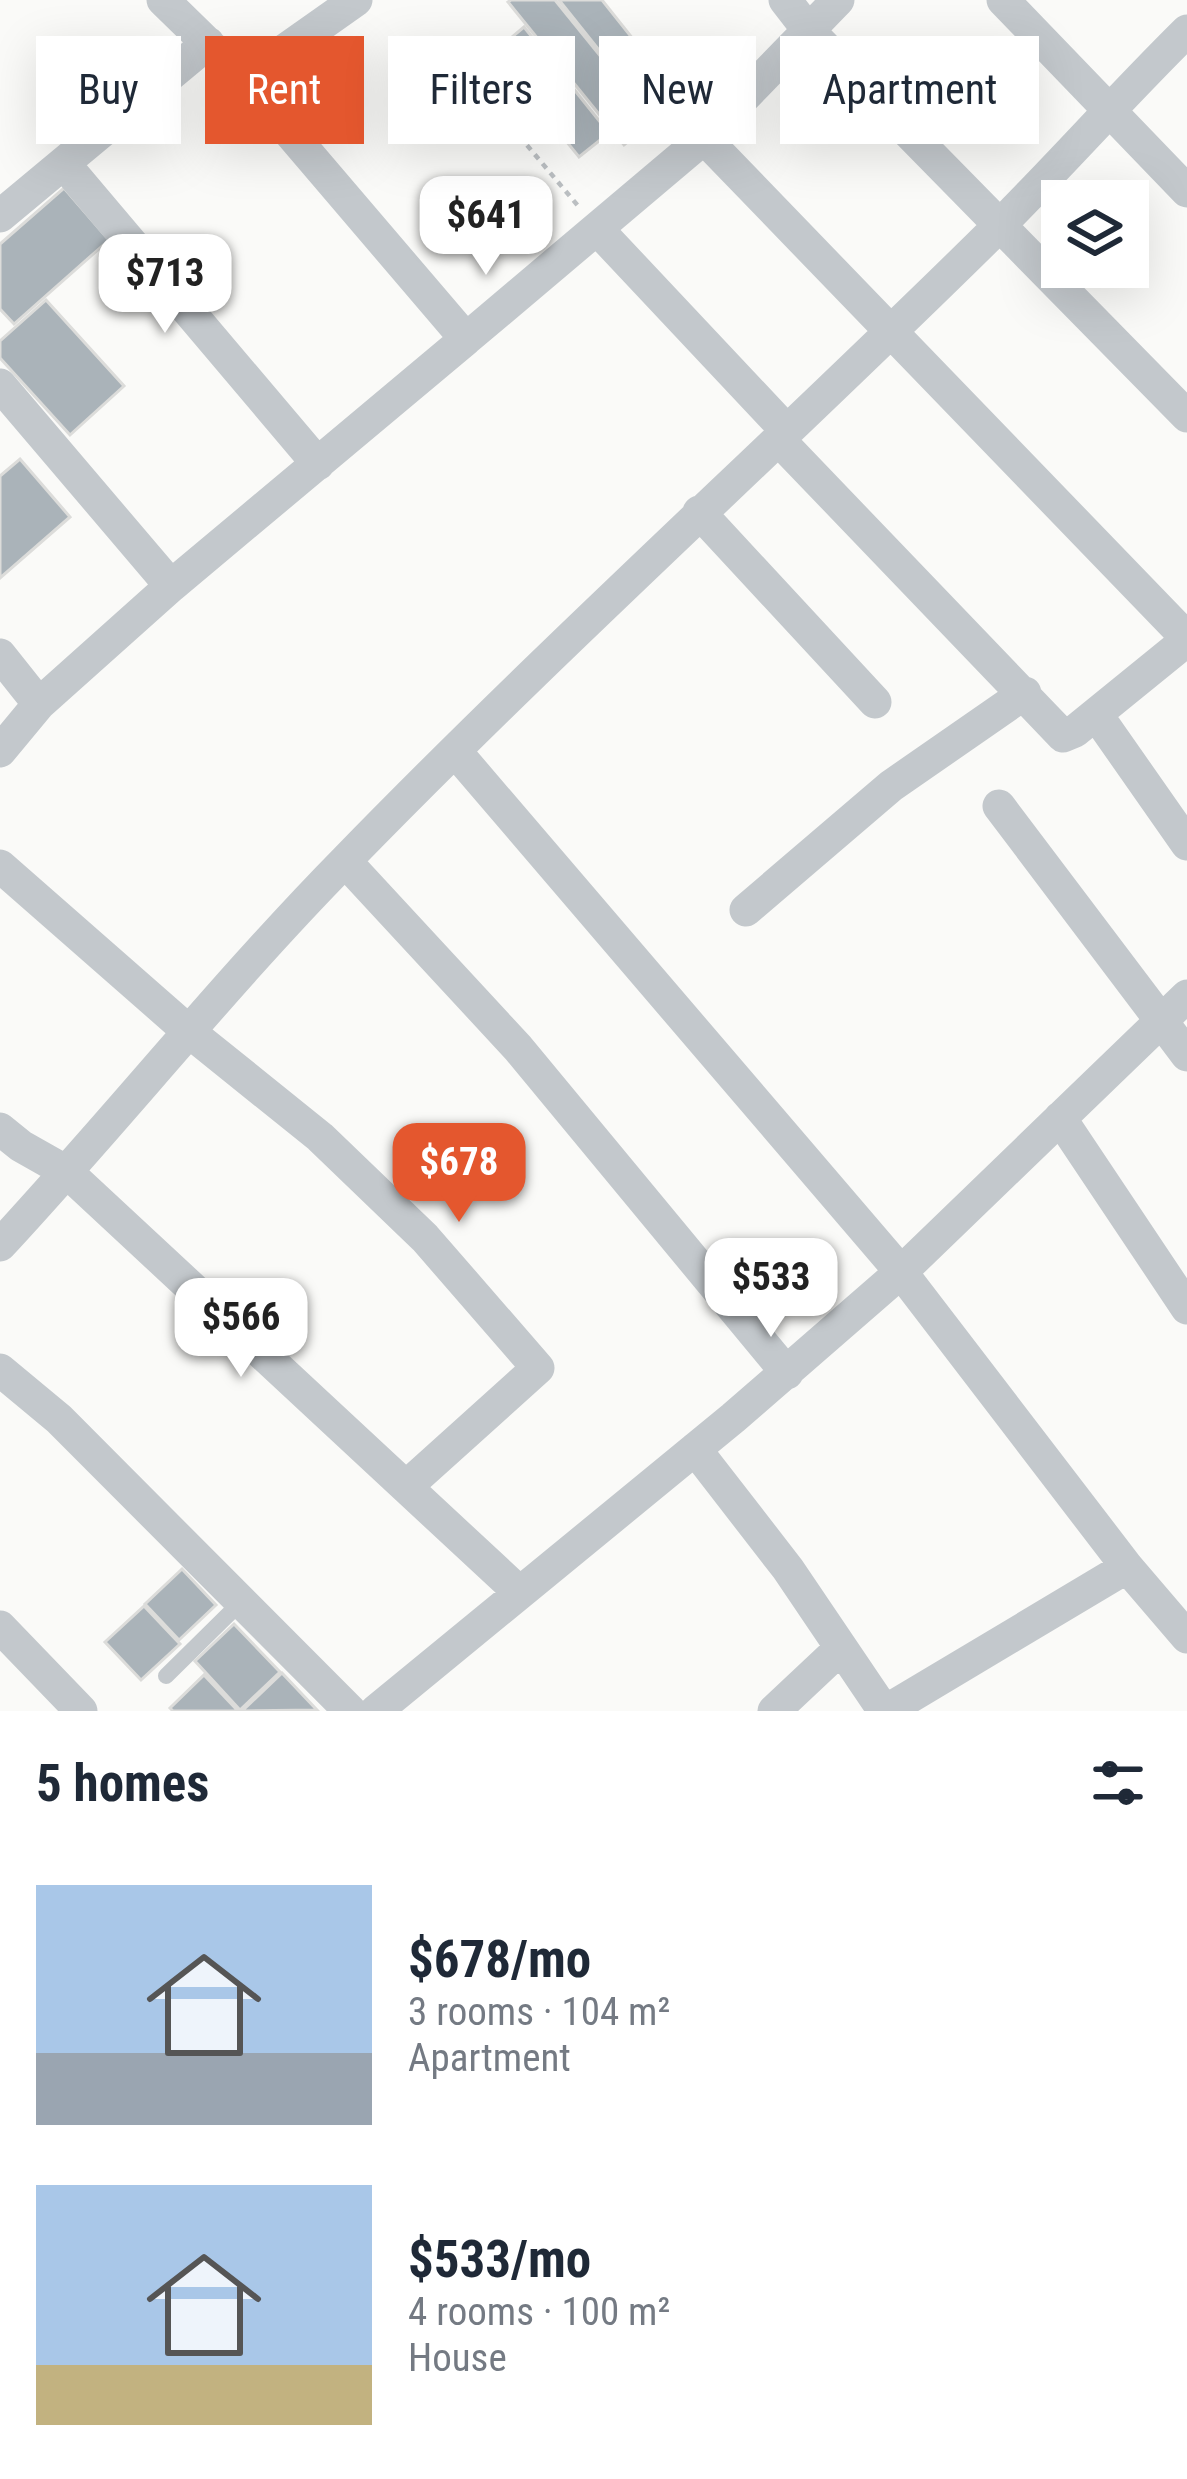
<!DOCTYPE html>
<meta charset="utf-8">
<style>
body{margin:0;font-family:"Roboto Condensed",sans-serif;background:#f6f6f7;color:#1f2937;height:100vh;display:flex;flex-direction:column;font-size:45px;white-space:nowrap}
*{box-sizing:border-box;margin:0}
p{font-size:39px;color:#747a83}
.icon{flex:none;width:66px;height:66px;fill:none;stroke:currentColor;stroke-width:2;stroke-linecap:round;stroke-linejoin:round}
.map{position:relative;height:1711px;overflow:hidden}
.drawer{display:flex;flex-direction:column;background:#fff;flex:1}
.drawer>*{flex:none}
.banner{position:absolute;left:36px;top:36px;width:1116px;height:108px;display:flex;gap:24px}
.fabs{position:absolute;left:1041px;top:180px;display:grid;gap:24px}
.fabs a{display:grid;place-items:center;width:108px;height:108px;border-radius:0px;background:#fff;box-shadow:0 12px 48px #0002;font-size:60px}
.price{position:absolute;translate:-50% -102px;padding:0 27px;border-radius:24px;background:#fff;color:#222;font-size:39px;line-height:78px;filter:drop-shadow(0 3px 6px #0008)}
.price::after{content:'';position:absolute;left:50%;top:72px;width:36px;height:27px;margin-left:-18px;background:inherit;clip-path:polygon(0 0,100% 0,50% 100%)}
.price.on{background:#e4572e;color:#fff}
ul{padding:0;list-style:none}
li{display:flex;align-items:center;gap:36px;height:300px;padding:0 36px}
li span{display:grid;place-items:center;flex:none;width:336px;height:240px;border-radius:0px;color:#555}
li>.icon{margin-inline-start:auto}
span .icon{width:144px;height:144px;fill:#fffc;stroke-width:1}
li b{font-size:51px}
h2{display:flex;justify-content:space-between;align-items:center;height:144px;padding:0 36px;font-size:51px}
.chip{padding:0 42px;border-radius:0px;background:#fff;box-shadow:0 12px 48px #0002;font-size:42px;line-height:108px}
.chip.on{background:#e4572e;color:#fff}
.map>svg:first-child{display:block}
.building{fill:#aab3b9;stroke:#dcdcda;stroke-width:3}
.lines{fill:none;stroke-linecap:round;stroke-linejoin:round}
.path{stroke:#bbbfc2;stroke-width:4.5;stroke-dasharray:6 6;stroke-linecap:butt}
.service{stroke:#c3c8cc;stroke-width:16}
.minor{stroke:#c3c8cc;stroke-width:33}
</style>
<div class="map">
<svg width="1187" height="1711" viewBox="0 0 1187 1711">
<rect width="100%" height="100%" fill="#fafaf8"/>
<path class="building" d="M511,0H555L653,121L624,145L508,2Z
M559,0H602L680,98L654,119Z
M524,27L609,133L579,157L494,52Z
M64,188L109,240L14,324L0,309V244Z
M46,300L124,386L70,435L0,358V341Z
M20,459L70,517L0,578V476Z
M182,1569L216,1605L179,1640L145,1604Z
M144,1606L180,1644L141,1680L105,1642Z
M234,1624L280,1672L240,1710L195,1661Z
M282,1673L317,1710L242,1711Z
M204,1675L238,1711H173L170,1708Z"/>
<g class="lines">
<path class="path" d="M473,81L579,207"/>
<path class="service" d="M166,1676L241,1602"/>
<path class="minor" d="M163,0L244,79L466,339L704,138L838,0
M785,0L809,31L1187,416
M1003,0L1187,191
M244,79L356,0
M704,138L1187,638
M65,165L318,464
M0,216L208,43
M598,230L787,431
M0,385L171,586
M778,439L1063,736L1075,731L1187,640
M699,512L875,702
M0,655L39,704
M1096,714L1187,844
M0,751L39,704L171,586L466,339
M455,751L901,1272L1127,1567L1187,1637
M999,806L1187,1055
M345,861L518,1048L787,1373
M0,866L187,1030L320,1137L425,1238L538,1368L407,1486
M746,910L891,786L1025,693
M1060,1118L1187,1308
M0,1129L21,1146L67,1172L519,1592
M0,1245C118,1118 225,983 346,860C557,643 783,440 998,227C1062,163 1122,95 1187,31
M0,1370L59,1419L350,1711
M695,1449L788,1569L884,1711
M0,1627L81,1711
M376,1711L733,1418L901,1272L1187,996
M774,1711L840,1649
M886,1711L1127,1567"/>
</g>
</svg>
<div class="fabs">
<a><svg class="icon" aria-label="layers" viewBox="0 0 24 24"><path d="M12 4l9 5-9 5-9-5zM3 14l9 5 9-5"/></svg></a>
</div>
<b class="price" style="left:486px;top:278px">$641</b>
<b class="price" style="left:165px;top:336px">$713</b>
<b class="price on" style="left:459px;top:1225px">$678</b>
<b class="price" style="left:771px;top:1340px">$533</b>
<b class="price" style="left:241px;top:1380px">$566</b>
<div class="banner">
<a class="chip">Buy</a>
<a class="chip on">Rent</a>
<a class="chip">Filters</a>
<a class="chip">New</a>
<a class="chip">Apartment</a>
</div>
</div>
<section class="drawer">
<h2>5 homes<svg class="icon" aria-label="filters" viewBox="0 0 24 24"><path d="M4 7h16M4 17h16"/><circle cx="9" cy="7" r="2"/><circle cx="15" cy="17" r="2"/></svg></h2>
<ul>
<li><span style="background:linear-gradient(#a9c7e8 70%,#9aa5b1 0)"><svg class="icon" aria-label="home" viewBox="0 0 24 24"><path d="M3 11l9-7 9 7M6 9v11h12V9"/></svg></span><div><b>$678/mo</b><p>3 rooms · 104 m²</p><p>Apartment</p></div></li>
<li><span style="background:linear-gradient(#a9c7e8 75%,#c2b280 0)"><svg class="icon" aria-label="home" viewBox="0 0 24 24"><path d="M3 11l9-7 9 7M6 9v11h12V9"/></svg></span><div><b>$533/mo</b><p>4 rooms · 100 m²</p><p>House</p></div></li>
</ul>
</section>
